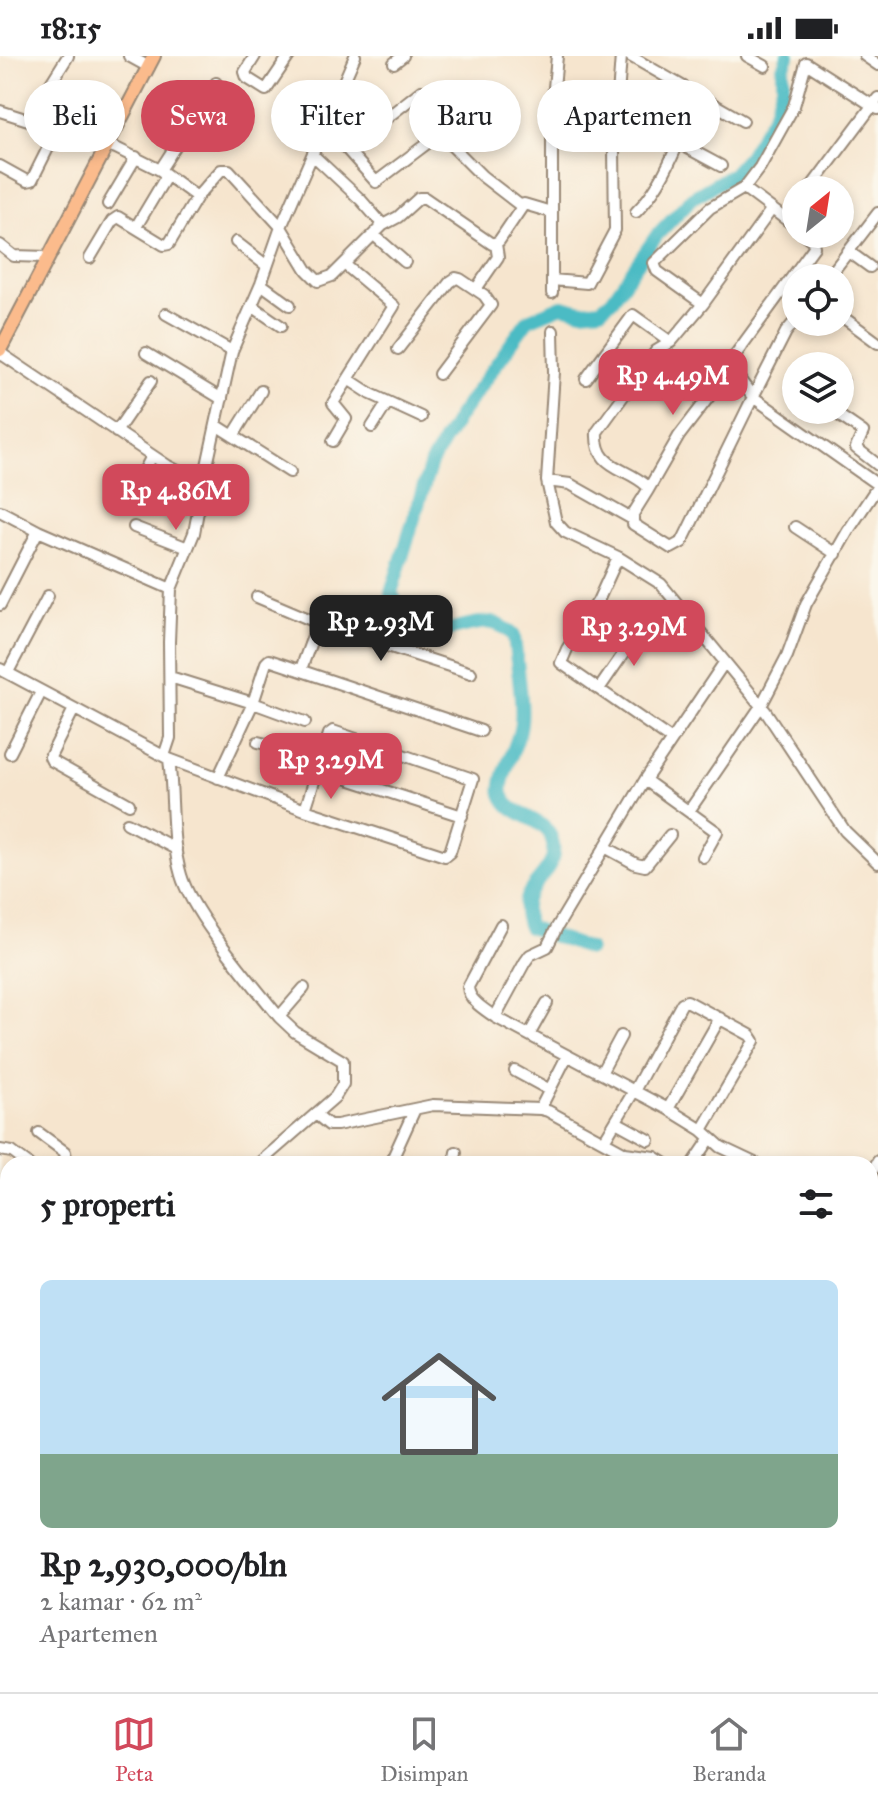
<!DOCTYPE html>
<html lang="id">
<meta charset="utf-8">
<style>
body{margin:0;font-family:"IM FELL Great Primer",serif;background:#f2f2f2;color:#202124;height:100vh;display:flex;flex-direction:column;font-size:30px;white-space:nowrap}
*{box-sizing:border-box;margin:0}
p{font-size:26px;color:#757577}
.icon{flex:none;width:44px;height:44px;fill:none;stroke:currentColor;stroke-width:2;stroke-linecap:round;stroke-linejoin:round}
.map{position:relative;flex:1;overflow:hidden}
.side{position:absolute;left:0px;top:1100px;width:878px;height:536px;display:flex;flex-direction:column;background:#fff;border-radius:24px 24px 0 0;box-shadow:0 4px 12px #0003}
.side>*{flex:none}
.guide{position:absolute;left:24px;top:24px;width:830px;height:72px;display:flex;gap:16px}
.needle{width:52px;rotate:30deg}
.tools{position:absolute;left:782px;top:120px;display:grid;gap:16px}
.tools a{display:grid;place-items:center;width:72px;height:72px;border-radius:50%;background:#fff;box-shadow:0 4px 12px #0003;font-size:40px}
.price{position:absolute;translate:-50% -68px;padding:0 18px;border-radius:16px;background:#d1495b;color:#fff;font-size:26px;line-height:52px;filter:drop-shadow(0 2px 4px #0008)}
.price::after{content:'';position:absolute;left:50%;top:48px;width:24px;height:18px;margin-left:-12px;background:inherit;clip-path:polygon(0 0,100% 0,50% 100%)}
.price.selected{background:#222;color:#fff}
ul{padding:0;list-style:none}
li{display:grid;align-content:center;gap:16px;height:424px;padding:0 40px}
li+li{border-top:2px solid #e0e0e0}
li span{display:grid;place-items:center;height:248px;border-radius:12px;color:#555}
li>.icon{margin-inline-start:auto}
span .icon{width:144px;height:144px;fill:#fffc;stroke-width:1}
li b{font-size:34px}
h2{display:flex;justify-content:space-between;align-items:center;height:96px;padding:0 40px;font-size:34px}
.chip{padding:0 28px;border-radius:36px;background:#fff;box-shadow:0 4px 12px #0003;font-size:28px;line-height:72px}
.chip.selected{background:#d1495b;color:#fff}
.status{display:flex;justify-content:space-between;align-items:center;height:56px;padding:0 40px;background:#fff;direction:ltr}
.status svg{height:22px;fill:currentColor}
.dock{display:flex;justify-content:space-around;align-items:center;height:112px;border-top:2px solid #e0e0e0;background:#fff;font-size:22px;color:#757577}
.dock a{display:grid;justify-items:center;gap:4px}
.dock .selected{color:#d1495b}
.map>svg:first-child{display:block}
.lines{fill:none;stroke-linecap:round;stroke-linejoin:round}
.river{stroke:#4cbbc4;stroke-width:14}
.minor-casing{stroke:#988876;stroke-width:14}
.major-casing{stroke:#988876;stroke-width:16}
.minor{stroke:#fff;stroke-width:10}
.major{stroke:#fbbb8c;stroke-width:12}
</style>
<div class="status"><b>18:15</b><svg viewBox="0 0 49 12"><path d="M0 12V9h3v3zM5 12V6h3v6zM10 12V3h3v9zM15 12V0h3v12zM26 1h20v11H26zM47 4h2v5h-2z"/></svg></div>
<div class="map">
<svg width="878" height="1636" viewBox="0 0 878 1636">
<rect width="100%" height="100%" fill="#fbf7ec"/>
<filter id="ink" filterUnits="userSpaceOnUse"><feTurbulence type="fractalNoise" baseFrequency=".0125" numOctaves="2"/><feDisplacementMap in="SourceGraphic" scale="16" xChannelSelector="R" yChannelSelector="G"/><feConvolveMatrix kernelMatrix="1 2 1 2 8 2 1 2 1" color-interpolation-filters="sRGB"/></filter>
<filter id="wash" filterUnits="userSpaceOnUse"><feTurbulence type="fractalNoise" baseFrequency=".006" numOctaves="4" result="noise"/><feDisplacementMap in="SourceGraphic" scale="32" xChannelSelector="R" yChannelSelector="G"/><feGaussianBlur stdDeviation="1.8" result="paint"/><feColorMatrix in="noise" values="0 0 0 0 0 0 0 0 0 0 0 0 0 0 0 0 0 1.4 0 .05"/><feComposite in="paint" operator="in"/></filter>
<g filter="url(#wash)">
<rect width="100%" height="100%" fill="#f6e5ce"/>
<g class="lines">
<path class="river" d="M589,893L529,871C511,827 558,825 553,788C549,759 511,764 502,738C498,723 517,691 520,673C525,650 516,605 514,580C488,551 462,578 432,574C414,572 399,551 391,537L431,407L459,360L528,264L562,250L582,255L601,253L612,244L657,179L692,142L733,118L749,100L774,59L783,31V12L788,0"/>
</g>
</g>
<g filter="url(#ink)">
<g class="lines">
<defs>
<path id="minor" d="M129,0L149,11
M255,0L245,16L247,22L266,34L289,0
M630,0L743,65
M747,0L765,10
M865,0L878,9
M394,7L403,0
M617,54L721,110
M0,55L116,92L160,114L197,141L221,114H229L281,171L307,214L318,225L332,220L383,169L398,161L419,142H425L492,188L499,185L524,148L551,156
M28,64L68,0
M326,67L343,89H352L421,35
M343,89L376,126L437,80H442L482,120L521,150
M313,99L361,144L383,169
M0,110L27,125L32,124L57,74
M160,114L216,27
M744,132L796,171
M809,134L878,42
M108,148L136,101
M771,154L703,248L671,286L656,295L597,376C595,413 625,410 647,430L648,434L633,458V468L671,492L682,486L753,341L731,312L730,306L814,191L813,185L804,178
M636,156C655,137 668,112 678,87
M787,164L796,152
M136,171L167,119
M374,179L405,206
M236,186L267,210
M0,189L14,200L48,201
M848,195L870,211
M90,202L112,165L118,161L164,189L169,188L197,141
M828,222L878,157
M552,224L587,227L615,174L614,93L621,0
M261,228L290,249
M476,233L498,201L496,188
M552,237V53L557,0
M703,248L657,215L654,207L710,152L744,132L760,111L794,50L806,7L878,53
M252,250L281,270
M166,258L232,295
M840,259L878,287
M796,264L786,276L753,341L878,429
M553,275L554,316L547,425L556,466L565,476L618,501L661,528L766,656L845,775L878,807
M398,293L450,226L456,222L460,223L484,239L491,249L439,318
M0,297L168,410L203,428L232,295L261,228L281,171L355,0
M146,297L222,343
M840,320L843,325L840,331
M348,323L371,338L421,361
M586,323L633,259L671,286
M831,354L863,376L856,392L878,409
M216,369L290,416
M372,371L388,346
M116,376L151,325
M233,380L261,335
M333,385L346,363L333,347L394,250L344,208
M547,425L570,428L632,463
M648,434L679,380L731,312
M132,438L152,400
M0,455L38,475L0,549
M134,471L188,492
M795,471L836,498
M38,475L171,533
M618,501L598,545L567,593L561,607L672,684
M257,541L323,569
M724,607L645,724L557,871L547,891L530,899L525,906L495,961L668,1053L702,1074L721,1091L757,1108
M0,613L169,703C174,742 170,782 181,819C192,858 252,927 279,961L295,976L343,1005V1028L335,1041L258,1108
M301,613L316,572L323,569L471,617
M8,616L48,540
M170,621L253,647L305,666
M599,633L641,572
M74,653L50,701L52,705L129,748
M258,686L270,689L302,708L462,760
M10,697L41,636
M164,700L170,682L169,586L171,533L194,477L203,428
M169,703L305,754L445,800L450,796L473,723L333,675L329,678L305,754
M218,722L253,647L266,607L269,604L481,675
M645,724L717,776L703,801
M689,755L761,650L787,600L806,548L848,475L878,430
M127,767L176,793
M605,791L636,808L645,810L670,779
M279,961L304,932
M495,961C484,953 469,945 468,931L501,869
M529,979L547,947
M515,1015L548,1033
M601,1017L621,980
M540,1053L567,1000
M668,1053L720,962
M317,1059L329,1069H337L433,1049L540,1053L548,1055L625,1097L655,1101L666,1108
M616,1066L649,1084
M39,1077L65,1096L67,1108
M604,1085L634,1035L682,947L687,945L750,979L754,985L702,1074
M0,1094L12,1096L28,1108
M106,1108L108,1104
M390,1108L415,1053
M454,1108L456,1096
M693,1108L710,1083
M870,1119L878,1105
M0,1135L8,1140
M0,1203L8,1193
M0,1295L8,1312
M0,1337L8,1330
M0,1386L8,1390
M870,1394L878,1399
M870,1438L878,1442
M0,1490L8,1495
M878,1508L872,1522L878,1533
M870,1559L878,1553
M870,1598L878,1602
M570,1628L581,1636
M781,1628L787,1636
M347,1636L352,1628
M534,1636L535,1628
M625,1636L632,1628
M679,1636L685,1628
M738,1636L744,1628"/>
<path id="major" d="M0,294L154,0"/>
</defs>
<use href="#minor" class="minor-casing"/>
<use href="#major" class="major-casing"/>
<use href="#minor" class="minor"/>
<use href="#major" class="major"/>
</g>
</g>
</svg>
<div class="tools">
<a><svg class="needle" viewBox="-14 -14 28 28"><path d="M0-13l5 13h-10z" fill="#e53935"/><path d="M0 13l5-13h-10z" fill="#757577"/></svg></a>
<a><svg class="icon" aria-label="locate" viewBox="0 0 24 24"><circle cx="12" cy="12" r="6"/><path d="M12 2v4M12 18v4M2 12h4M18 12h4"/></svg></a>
<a><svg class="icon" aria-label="layers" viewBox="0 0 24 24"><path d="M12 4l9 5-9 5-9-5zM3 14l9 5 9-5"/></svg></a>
</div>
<b class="price" style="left:673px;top:361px">Rp 4.49M</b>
<b class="price" style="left:176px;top:476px">Rp 4.86M</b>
<b class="price selected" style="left:381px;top:607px">Rp 2.93M</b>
<b class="price" style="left:634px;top:612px">Rp 3.29M</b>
<b class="price" style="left:331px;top:745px">Rp 3.29M</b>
<div class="guide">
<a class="chip">Beli</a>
<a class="chip selected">Sewa</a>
<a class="chip">Filter</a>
<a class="chip">Baru</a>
<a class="chip">Apartemen</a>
</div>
<section class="side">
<h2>5 properti<svg class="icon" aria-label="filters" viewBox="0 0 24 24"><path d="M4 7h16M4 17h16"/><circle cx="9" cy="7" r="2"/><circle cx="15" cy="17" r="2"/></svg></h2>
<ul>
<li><span style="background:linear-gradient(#bfe0f5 70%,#7fa58c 0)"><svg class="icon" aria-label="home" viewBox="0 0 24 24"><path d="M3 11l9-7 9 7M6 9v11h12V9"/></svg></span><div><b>Rp 2,930,000/bln</b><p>2 kamar · 62 m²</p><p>Apartemen</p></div></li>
</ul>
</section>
</div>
<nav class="dock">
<a class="selected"><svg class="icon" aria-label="map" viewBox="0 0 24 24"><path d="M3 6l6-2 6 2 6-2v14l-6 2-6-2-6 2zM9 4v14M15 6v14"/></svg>Peta</a>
<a><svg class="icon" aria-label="saved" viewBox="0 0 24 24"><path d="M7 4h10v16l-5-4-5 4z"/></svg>Disimpan</a>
<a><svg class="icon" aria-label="home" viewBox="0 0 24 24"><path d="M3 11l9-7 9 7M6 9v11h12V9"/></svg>Beranda</a>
</nav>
